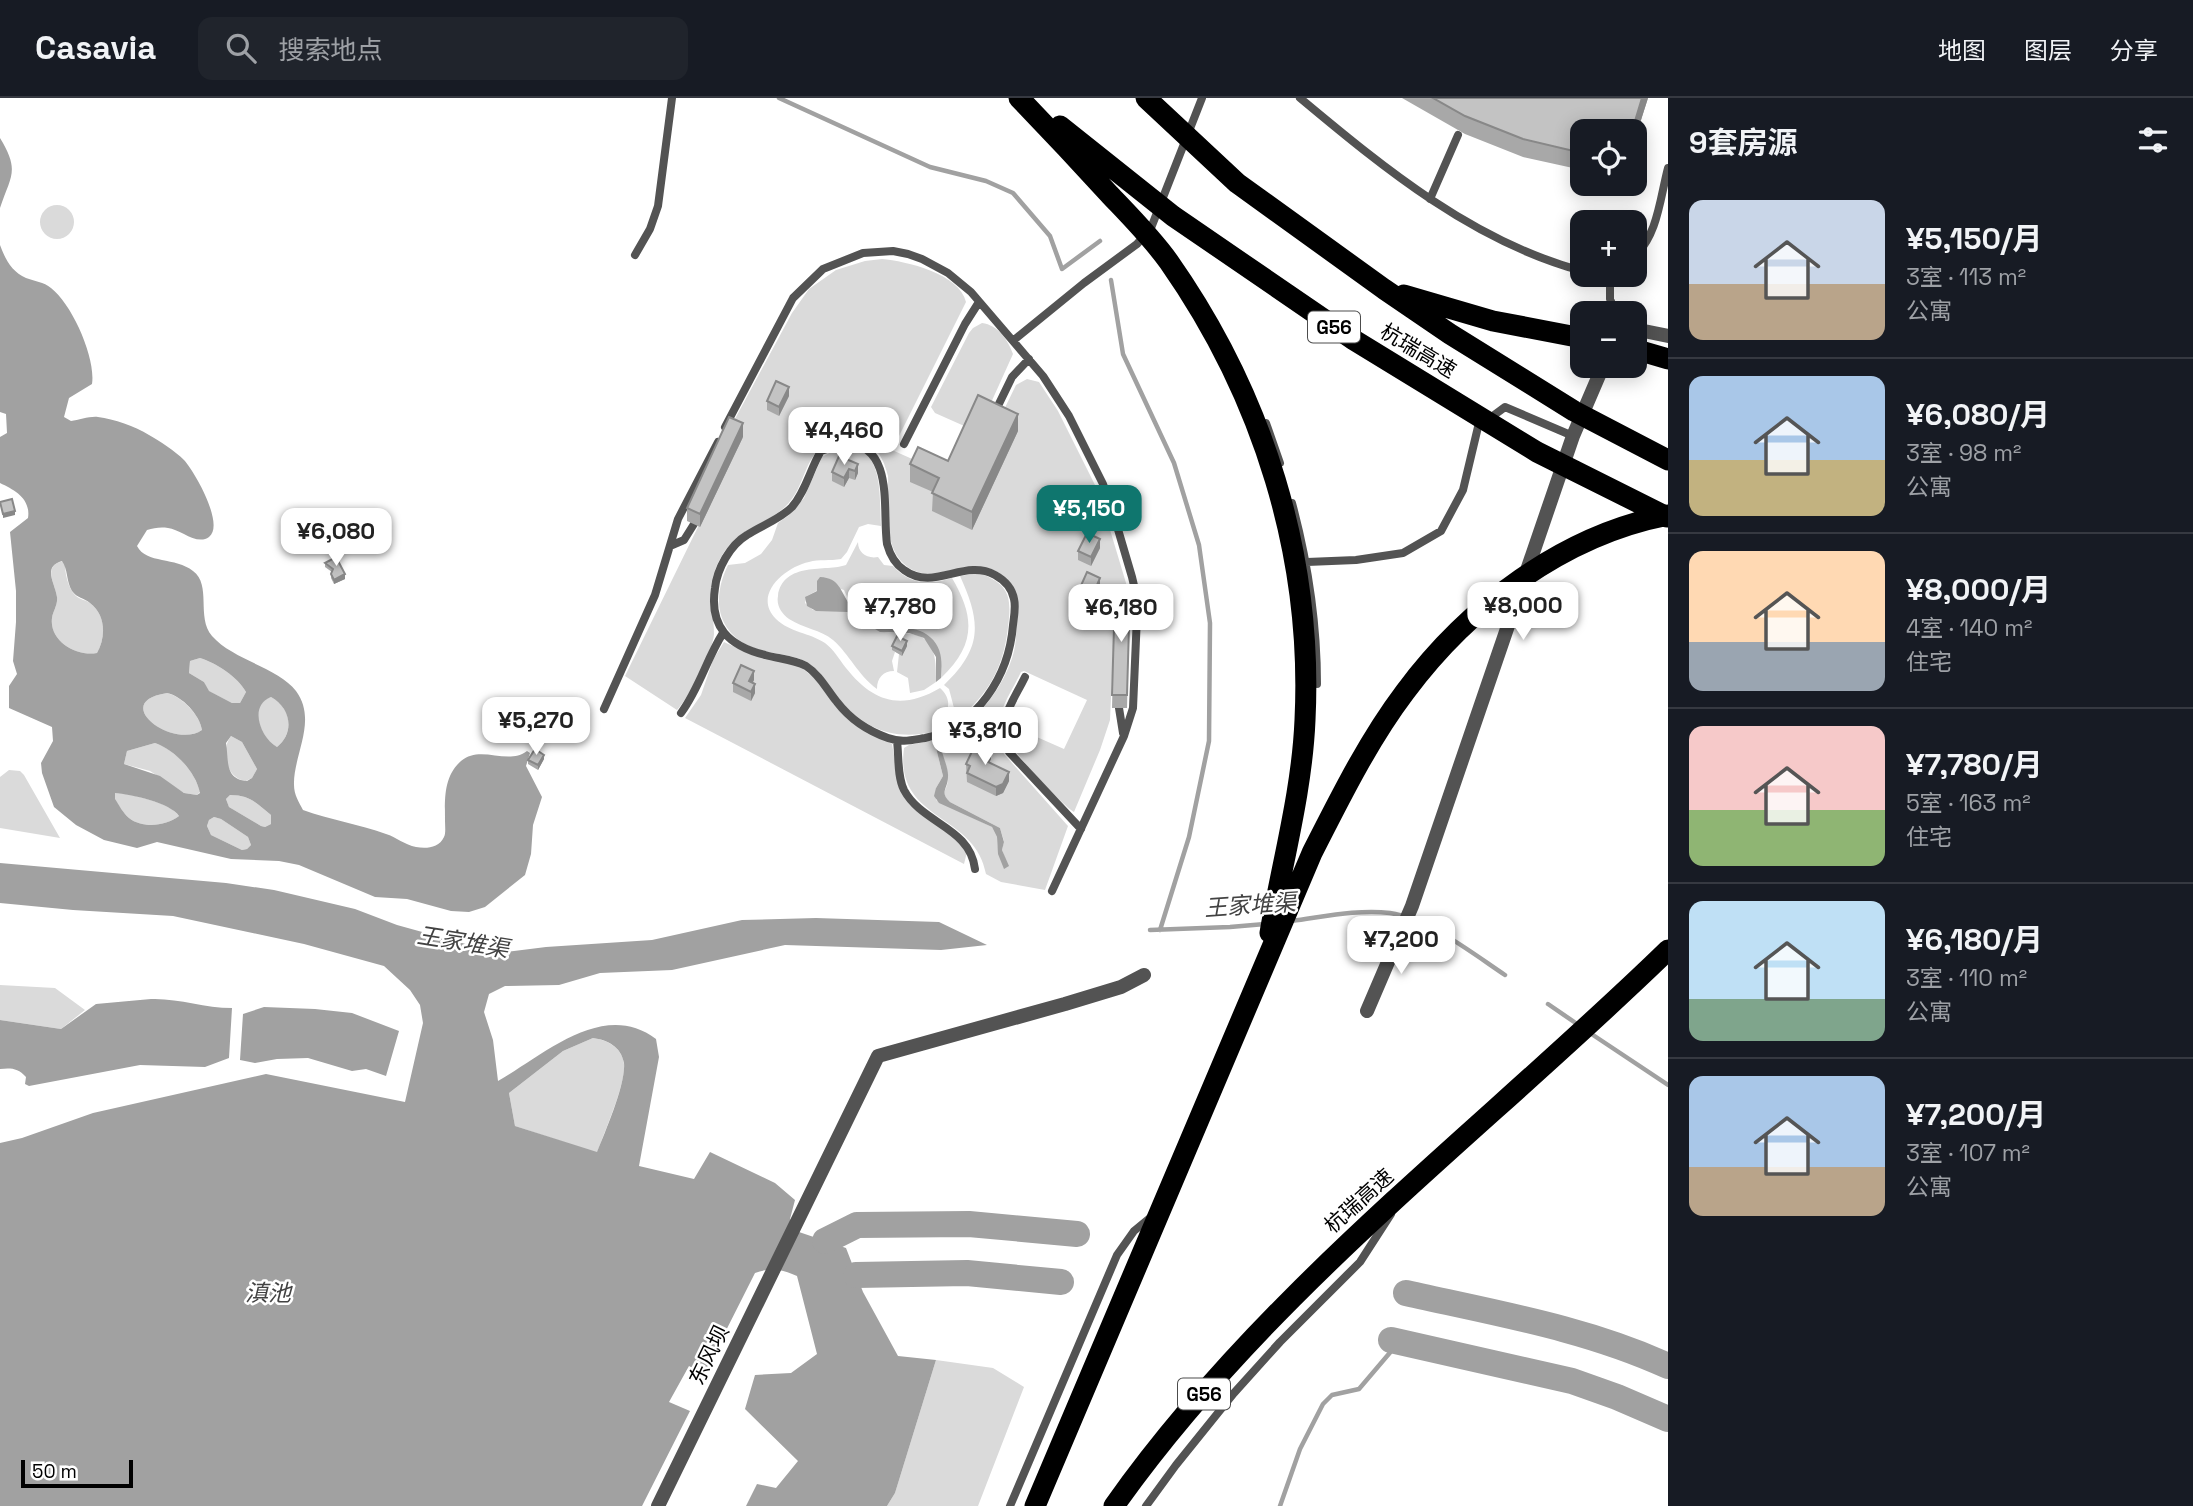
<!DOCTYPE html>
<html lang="zh">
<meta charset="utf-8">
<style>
body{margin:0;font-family:"Space Grotesk","Noto Sans SC",sans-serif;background:#20242c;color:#f1f3f6;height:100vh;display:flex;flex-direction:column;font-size:26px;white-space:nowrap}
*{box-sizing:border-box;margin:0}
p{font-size:23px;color:#9ea1a6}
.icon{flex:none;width:38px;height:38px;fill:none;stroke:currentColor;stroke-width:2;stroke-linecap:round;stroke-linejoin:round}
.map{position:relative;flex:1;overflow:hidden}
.sheet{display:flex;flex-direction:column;background:#171b24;width:525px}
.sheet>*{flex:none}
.tools{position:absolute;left:1570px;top:21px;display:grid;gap:14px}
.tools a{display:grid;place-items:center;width:77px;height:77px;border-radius:14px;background:#171b24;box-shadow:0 4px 18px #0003;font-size:35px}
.scale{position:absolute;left:21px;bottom:18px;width:112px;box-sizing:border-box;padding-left:7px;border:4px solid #000;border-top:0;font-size:19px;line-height:24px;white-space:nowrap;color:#000;-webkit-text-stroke:5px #fff;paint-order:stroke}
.price{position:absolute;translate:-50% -60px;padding:0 16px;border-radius:14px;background:#fff;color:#222;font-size:23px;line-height:46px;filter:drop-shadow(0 2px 4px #0008)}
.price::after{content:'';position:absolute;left:50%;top:42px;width:21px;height:16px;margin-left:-10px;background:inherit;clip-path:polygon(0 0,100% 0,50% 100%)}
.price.active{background:#0f766e;color:#fff}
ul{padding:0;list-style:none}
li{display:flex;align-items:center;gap:21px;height:175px;padding:0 21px}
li+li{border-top:2px solid #363941}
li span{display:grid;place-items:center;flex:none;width:196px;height:140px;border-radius:14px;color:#555}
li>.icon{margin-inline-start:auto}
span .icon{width:84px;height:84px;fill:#fffc;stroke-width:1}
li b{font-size:30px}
h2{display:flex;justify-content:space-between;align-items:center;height:84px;padding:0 21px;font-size:30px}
header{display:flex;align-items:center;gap:42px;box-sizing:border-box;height:98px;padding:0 35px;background:#171b24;border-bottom:2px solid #363941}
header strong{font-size:33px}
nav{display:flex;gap:38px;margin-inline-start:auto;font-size:24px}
.search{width:490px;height:63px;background:#20242c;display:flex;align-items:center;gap:18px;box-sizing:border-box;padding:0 24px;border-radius:14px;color:#9ea1a6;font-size:26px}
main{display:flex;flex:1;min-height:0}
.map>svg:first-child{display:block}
.green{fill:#dadada}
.water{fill:#a1a1a1;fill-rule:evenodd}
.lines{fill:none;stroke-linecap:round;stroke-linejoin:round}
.stream{stroke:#a1a1a1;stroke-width:4.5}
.river{stroke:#a1a1a1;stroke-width:26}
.lane{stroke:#535353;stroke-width:8}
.street{stroke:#535353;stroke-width:14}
.highway{stroke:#000;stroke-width:21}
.wall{fill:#a8a8a8}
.shaded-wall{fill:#888}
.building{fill:#c3c3c3;stroke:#888;stroke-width:2}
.labels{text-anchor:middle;stroke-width:5;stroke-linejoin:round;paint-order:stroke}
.shield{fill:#fff;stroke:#4c4c4c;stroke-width:2}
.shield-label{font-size:19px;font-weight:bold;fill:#000}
.street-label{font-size:21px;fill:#000;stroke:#fff}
.water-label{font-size:23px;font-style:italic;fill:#424242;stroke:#fff}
</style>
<header>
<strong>Casavia</strong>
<div class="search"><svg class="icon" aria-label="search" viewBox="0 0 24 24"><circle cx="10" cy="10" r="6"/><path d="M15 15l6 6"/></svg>搜索地点</div>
<nav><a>地图</a><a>图层</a><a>分享</a></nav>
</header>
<main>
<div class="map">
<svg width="1668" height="1408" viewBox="0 0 1668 1408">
<rect width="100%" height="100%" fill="#fff"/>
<path class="green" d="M40 124a17 17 0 1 1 34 0a17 17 0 1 1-34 0Z
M882,161C906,163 960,176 966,204L892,352L919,364L939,397L998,324L1016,287L1027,281L1039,284L1058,313L1099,395L1126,485L1128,496L1115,509L1110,622L1100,652L1074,714C1063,708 1011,653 1008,641C1005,631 1009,623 1012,614L1019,611L1037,620L1030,636L1064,651L1087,602L1024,573L1021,574C1008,601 987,627 1004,656L1068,728L1045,792L1001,784L986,776C975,714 894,724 904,650L909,647L934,642L943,678L936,690V702L992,729L997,739L998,750L1008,769L1002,752L1004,743L1000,730L950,704C940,695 946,694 948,683C949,672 940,654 940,641C974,630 1006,587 1014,553C1016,545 1016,535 1017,527C1020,505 1019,488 999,475C968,454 931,493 903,465C882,444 889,406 888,378C884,362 877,347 860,342C851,339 842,340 833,342C803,353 807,389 785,409C756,434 732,429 715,472C706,497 714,512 714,536C713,553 689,599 677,612L625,578L742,339L729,332L792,215L809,191L836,172L865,163Z
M982,225C998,227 1008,242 1013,256L985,318L971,331L935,315L931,309L969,235L973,230Z
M842,348C885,346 879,399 881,428L868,426L859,429L847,454L841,461C830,463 819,461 809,464C785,469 752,497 776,521C789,534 810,535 825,545C834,552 839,561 846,570C873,604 901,613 940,590C956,605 945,616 937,633C896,643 866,633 838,600C829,589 823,575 811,567C795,556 778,557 760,552C718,539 710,504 728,467L745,465L761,456L772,442L778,425L789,417L804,400L822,359Z
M858,444C858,455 867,461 878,459L884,467L893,468C910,487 929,487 952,480C975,519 976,547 941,580C943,554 937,538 910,531C901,529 891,531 882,528C864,523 851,508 844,492L817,483L818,492L807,498L805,505L813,512C824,514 835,511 846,514C860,517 869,531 884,534C893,536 903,534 912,536C937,540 936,565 936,584L924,592L910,595L908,580L897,574L899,556L902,557L892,552L895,554L892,563L894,573C883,573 877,580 877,591C857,576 850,557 833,542C821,532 803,530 789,521C782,516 776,508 778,498C783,463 827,474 846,467Z
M63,463L65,466C65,475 68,490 75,497C78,501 86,502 90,505C106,517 106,539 97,555C77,559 49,543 52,520C53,513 58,507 57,499C55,485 42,468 63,463Z
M979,475C1009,486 1012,498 1008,529C1003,575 984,604 945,630L954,610L949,591L944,587C983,550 981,524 960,478Z
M724,544L750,556L795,567L803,571L817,582L833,605L850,623L892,646L900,691L953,737L967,754L964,766L685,620L701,597L713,562Z
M200,560C216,565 238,579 246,594L240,605H232L208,593L204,584L189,575L190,563Z
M167,595C182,599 200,617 202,632C174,652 108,604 167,595Z
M271,599C291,610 295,634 277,649C261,640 247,607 271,599Z
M231,638L242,644L257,671L252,680L246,683C226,681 220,652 231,638Z
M155,645C176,652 195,674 200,694L197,697L184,695L150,673L124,666L127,653Z
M9,672L20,673L24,677L60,740L0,730V679Z
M115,694C132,697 170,704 179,718C166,728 143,731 129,720C123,715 119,707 114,701Z
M230,697C250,697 256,705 271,717V726L265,729L261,728L229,709L226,701Z
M214,719L221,721L248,739L251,747L247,751L242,752L211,737L207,728L209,722Z
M0,887L55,890L85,912L61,931L0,922Z
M593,940C607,942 622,949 624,966C626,986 604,1034 597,1055L515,1028L509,995L563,953Z
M936,1262L993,1270L1024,1289L978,1408H887L895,1395Z"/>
<path class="water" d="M0,40C20,73 11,77 0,110Z
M0,147C5,161 12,174 26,180C34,183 44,184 51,190C72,206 96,260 92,286L69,300L64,319L71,323C79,322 90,318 98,319C114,321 135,328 149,337C160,343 175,353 184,362C195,374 225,427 209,439C197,448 180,431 168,430C160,429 154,430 147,432L137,448C146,466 176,459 193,473C212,487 196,519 212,538C233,562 279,570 296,593C318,623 293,657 294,687C294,697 299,704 303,712C330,722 359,726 386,736C396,739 405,747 416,749C426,751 439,750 444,739C446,735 445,728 445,723C445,702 443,679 461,663C481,646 507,668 527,653L530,655L526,668L542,699L533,727L531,756L525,777L485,809L469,814L451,813L407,801L375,799L299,767L279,763L231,761L157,744L137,750L104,742L76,727L54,709L42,675L41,665L53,643L52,629L9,610V588L17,576L13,563L16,524V493L10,434L28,420C31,401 15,392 0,385V339L7,335L6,316L0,314ZM62,463C68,471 66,483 72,493C77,500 84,500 90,505C106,517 106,539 97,555C77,559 49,543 52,520C53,513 58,507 57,499C55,485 42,469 62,463ZM200,560C216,565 238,579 246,594L240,605H232L209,593L204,584L189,575L190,563ZM167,595C182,598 200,617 202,632C174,652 108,604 167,595ZM271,599C291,610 295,635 277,649C261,640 248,608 271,599ZM231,638L242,644L257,671L252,680L247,683C224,681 229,662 226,645ZM155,645C175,652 196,674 200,695L197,697L184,695L160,678L124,666L127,653ZM115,695C130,696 171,705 179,718C166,728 143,731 129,720C123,715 119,707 115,701ZM230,697C250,697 256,705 271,717V726L265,729L261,728L229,709L226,701ZM214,719L221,721L248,739L251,747L247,751L242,752L211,737L207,728L209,722Z
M820,479C840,480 840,493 850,507C855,513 865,519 872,523C890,535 914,524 930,539C943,550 942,565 941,580L936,584V559L924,540L909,535L880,534L847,514L816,513L807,508L805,499L817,493V483Z
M940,641C940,654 949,669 948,679C948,691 939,694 950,704L1000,730L1004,744L1002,752L1009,768L1004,771L998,756L997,739L992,729L939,705L934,698L936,690L943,678L934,642Z
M0,765L226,785L274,792L355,811L397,827L498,855L546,849L652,842L742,822L816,820L939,824L987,847L941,852L785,847L672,872L600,875L559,887L505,888L489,896L484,914L493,942L498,983C544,957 603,901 656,941L659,959L639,1068L694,1081L710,1054L775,1085L795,1102L790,1121L799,1134L846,1150L863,1194L898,1258L936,1262L895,1395L887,1408H746L757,1386L776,1390L798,1363L745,1311L755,1277L791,1275L817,1256L797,1178C781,1171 772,1169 755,1175L704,1276L689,1268L669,1304L690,1313L642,1408H0V1045L22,1040L93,1015L266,976L405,1004L423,925L420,907L410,892L384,868L304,846L173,818L73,812L0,805ZM593,940C607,942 621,948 624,965C626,986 605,1034 597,1054L515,1028L509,995L563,953Z
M151,901C178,900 204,910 232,910L229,960L205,969L140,967L29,988L25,986L26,979C18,970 11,970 0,971V922L61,931L96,906Z
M264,909L315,911L352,915L399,933L386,978L366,971L352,973L308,960L277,961L255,965L240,962L243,916Z"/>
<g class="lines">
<path class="stream" d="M779,0L930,69L986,83L1013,95L1050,138L1062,171L1100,143
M1111,182L1123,256L1174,365L1199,447L1210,525L1209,643L1189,739L1160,832
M1292,823C1323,819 1358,811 1390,815C1429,821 1472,855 1505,877
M1150,832L1230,829L1265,826
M1548,906L1580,928
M1590,935L1668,987
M1280,1408L1300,1351L1323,1306L1332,1297L1359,1291L1399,1244"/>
<path class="river" d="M825,1143L857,1127L969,1126L1077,1136
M856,1177L967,1175L1061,1184
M1406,1195C1494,1215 1585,1230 1668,1268
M1391,1242L1572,1283L1617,1299L1668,1321"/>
<path class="lane" d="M1300,0C1385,71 1474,144 1582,173
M1430,101L1458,37
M635,157L650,131L658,108L672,0
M1634,159C1658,137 1660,100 1668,70
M1610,177V201L1616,215
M1014,242L1084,185L1137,146L1151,130L1202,0
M995,314L1012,279L1029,261
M1266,325L1280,365
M725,329L793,200L823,171L863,155L893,153L908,156L922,161L948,175L971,194L1043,278L1069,318L1103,386L1112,411L1132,479L1136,496L1137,518L1133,610L1124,638L1052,793
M847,344C895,350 882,411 887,446C890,457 895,466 904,472C934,494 964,460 995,477C1004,482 1012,490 1014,501C1016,509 1014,519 1013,527C1009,578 977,629 925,640C912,642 901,645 888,640C868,633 850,621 837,604C827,592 820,577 806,568C793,561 779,561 765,557C729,548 709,529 715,490C717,471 730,447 747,437C762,427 779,422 792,409C806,393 810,371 821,353Z
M904,346L965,226L979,204
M1292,405C1308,465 1317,524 1317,586
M670,448L684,442L694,426
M1307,464L1356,462L1403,455L1441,433L1463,392L1478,329L1505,309L1573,338
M1025,579C1013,604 993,628 1009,654L1081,731
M1119,610L1123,635
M604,611L655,497L678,421L718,344
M681,615C700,589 706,562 723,535
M897,643C899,658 897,678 904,692C922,726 970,729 975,771
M1010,1408L1117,1157L1134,1133L1151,1119
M1146,1408L1176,1367L1234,1295L1280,1244L1360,1164L1391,1116"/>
<path class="street" d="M1634,231L1668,238
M1367,913L1412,808L1573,338L1603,268
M658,1408L878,958L1065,906L1121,889L1144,877"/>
<path class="highway" d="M1019,0C1050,32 1080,64 1110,97C1130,118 1152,140 1169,164C1263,298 1313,458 1305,622C1302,694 1282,765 1270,835
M1146,0L1237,85L1384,191L1450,236L1574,313L1668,362
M1060,28L1173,118L1354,242L1537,354L1667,419
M1404,197L1493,223L1582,240
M1634,251L1668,261
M1035,1408L1312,755C1340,700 1368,643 1405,594C1468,509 1563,437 1668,417
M1114,1408C1266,1193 1481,1034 1668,852"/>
</g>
<path class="wall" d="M1402,0H1648L1634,44L1582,33V72L1523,59L1465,36Z
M789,298L779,318L767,312V303Z
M1018,333L972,432L932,413L933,394L910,384V366L948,363Z
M743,339L700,429L687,423V410Z
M839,358L858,375L855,382L849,380L844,389L832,383V374Z
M1100,450L1091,468L1078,462V453Z
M325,465L345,481L334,486L331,480L332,474L325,469Z
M1100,489L1092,508L1079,501V492Z
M1115,495H1130L1127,610H1112Z
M892,548H907L902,558L892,552Z
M754,582L752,585L755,595L751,603L733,594V585Z
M544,661L538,672L528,666V662Z
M991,661L989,664L1009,683L1003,695L996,698L967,684L966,666Z"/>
<path class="shaded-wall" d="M1642,0H1648L1634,44V33H1632Z
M789,289V298L779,318V309Z
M1018,316V333L972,432V414Z
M743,325V339L700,429V416Z
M858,366V375L855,382V373Z
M849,371V380L844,389V380Z
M15,413V417L3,420V416Z
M1100,441V450L1091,468V459Z
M345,476V481L334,486V482Z
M1100,480V489L1092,508V499Z
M907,543V548L902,558V553Z
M754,573V582L749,592V583Z
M755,586V595L751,603V594Z
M991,652V661L986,672V663Z
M544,657V661L538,672V667Z
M1009,674V683L1003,695L996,698V689Z"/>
<path class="building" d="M1433,0H1642L1632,33H1582V55L1523,41L1465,18Z
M776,283L789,289L779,309L767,303Z
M978,297L1018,316L972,414L932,395L939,380L910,366L918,349L948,363Z
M729,319L743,325L700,416L687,410Z
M839,358L858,366L855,373L849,371L844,380L832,374Z
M12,401L15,413L3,416L0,404Z
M1087,435L1100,441L1091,459L1078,453Z
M336,459L345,476L334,482L331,476L333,471L325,465Z
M1087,474L1100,480L1092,499L1079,492Z
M1115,495H1130L1127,597H1112Z
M897,538L907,543L902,553L892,548Z
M741,567L754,573L749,583L755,586L751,594L733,585Z
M976,645L991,652L986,663L1009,674L1003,686L996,689L967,675L970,668L966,666Z
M535,651L544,657L538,667L528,662Z"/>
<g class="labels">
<g class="shield">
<rect x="1308" y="213.5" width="52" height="31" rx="5"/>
<rect x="1178" y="1280.5" width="52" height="31" rx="5"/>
</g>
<g class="shield-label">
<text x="1334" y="236">G56</text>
<text x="1204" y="1303">G56</text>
</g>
<g class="street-label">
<text transform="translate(1418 253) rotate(31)" y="7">杭瑞高速</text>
<text transform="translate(1359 1103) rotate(-42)" y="7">杭瑞高速</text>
<text transform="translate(709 1257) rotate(-64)" y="7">东风坝</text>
</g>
<g class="water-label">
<text transform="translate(1250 807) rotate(-4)" y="8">王家堆渠</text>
<text transform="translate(463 844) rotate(9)" y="8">王家堆渠</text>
<text x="268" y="1203">滇池</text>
</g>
</g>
</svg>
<div class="tools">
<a><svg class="icon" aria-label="locate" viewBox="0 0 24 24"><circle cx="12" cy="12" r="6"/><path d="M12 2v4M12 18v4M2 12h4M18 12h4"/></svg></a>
<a>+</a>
<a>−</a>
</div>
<div class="scale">50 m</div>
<b class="price" style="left:844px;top:369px">¥4,460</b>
<b class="price active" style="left:1089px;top:447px">¥5,150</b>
<b class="price" style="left:336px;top:470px">¥6,080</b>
<b class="price" style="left:1523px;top:544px">¥8,000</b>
<b class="price" style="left:900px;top:545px">¥7,780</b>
<b class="price" style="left:1121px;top:546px">¥6,180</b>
<b class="price" style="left:536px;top:659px">¥5,270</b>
<b class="price" style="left:985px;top:669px">¥3,810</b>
<b class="price" style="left:1401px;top:878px">¥7,200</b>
</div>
<section class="sheet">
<h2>9套房源<svg class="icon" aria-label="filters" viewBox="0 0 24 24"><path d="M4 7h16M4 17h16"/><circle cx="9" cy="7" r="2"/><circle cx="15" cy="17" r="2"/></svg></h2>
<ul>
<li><span style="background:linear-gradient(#c9d6e8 60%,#b9a48a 0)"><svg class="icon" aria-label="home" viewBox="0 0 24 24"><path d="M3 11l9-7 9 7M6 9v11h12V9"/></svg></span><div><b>¥5,150/月</b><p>3室 · 113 m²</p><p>公寓</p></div></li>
<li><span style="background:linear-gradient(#a9c7e8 60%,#c2b280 0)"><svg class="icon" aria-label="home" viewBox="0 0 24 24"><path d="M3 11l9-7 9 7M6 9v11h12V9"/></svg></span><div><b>¥6,080/月</b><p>3室 · 98 m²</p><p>公寓</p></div></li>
<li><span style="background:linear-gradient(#ffd9b3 65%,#9aa5b1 0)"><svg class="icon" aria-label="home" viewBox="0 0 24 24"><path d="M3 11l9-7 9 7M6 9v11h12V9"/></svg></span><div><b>¥8,000/月</b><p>4室 · 140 m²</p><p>住宅</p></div></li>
<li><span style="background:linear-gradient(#f6c9c9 60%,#8fb573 0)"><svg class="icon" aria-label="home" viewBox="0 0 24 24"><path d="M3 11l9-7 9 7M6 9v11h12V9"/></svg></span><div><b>¥7,780/月</b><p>5室 · 163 m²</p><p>住宅</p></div></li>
<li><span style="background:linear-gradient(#bfe0f5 70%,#7fa58c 0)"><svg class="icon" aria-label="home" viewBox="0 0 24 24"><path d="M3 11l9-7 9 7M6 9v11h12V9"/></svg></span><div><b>¥6,180/月</b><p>3室 · 110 m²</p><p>公寓</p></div></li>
<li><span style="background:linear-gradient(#a9c7e8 65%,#b9a48a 0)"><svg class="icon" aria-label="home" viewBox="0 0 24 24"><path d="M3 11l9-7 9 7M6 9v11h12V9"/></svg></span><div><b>¥7,200/月</b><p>3室 · 107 m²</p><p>公寓</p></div></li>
</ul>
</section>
</main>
